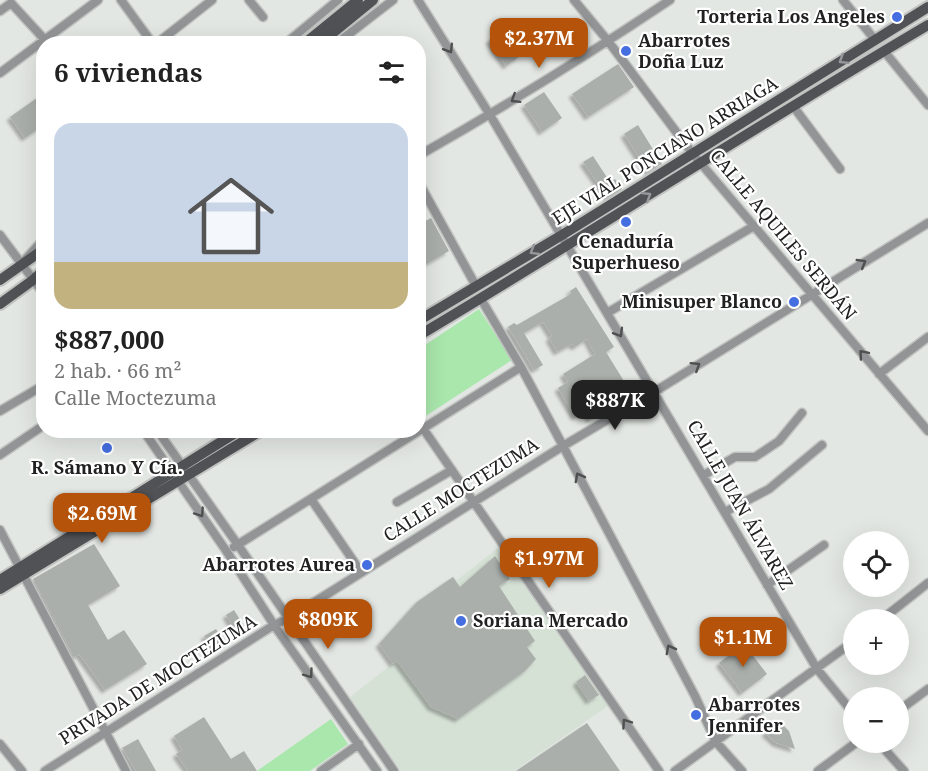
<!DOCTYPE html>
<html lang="es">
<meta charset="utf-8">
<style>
body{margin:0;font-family:"Noto Serif",serif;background:#f2f2f2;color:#222;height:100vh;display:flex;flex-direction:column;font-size:22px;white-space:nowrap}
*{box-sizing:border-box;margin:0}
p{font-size:20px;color:#767676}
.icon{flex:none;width:33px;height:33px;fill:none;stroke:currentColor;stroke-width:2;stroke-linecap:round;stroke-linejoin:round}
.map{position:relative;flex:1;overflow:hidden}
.sheet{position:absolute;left:36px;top:36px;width:390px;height:402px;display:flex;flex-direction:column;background:#fff;border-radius:24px;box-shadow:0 6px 24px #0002}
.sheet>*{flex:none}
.fabs{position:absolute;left:843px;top:531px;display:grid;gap:12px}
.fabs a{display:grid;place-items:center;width:66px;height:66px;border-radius:50%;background:#fff;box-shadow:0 6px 24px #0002;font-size:30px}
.price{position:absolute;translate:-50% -51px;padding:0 14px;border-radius:12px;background:#b45309;color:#fff;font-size:20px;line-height:39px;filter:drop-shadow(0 2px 3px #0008)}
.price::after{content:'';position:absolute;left:50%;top:36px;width:18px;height:14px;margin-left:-9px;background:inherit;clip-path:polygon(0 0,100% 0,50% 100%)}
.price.on{background:#222;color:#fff}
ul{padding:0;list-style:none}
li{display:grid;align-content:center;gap:12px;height:318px;padding:0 18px}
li+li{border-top:2px solid #e0e0e0}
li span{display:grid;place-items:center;height:186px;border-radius:18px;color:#555}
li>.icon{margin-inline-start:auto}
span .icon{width:108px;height:108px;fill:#fffc;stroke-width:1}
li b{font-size:26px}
h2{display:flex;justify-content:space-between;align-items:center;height:72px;padding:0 18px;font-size:26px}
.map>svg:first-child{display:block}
.built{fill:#d6e1d6}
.green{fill:#a9e7ac}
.building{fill:#abafab;filter:url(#shadow)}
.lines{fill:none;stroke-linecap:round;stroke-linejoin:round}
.minor-casing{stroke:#c0c3c0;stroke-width:11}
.major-casing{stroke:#c0c3c0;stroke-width:14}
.minor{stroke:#939496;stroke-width:8}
.major{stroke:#505256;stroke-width:10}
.oneway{stroke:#4e4f4f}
.oneway2{stroke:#96979a}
.poi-dot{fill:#456ee0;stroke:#fff;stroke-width:2}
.labels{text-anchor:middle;stroke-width:4.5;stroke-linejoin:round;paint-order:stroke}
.poi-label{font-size:18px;font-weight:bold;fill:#202120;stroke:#fff;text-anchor:end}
.street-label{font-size:18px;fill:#202120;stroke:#fff}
</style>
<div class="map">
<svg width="928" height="771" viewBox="0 0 928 771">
<defs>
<filter id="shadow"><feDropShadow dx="-3.5" dy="3.5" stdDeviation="1.5" flood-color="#0004"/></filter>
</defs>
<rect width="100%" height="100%" fill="#e3e7e3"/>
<path class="built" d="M499,547L608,706L513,771H401L350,697L392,664L379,644L416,601L453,576L457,580Z"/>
<path class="green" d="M479,309L512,360L424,417L419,408V349Z
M331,719L348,744L310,771H257Z"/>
<path class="building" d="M504,31L520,56L506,66L489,40Z
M618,64L634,87L588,117L572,94Z
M544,92L562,118L542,132L524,105Z
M44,93V125L25,138L10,117Z
M638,125L662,164L648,172L624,134Z
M593,156L610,182L615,179L622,189L608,198L583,162Z
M431,218L449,251L418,269V225Z
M576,287L614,347L606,352L627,386L617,392L621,400L590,419L585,411L575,417L558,388L568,382L563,374L595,354L587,339L575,347L572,344L557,352L549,338L552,336L543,322L524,333L543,365L534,370L508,327L514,323L517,325L571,294L570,291Z
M94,544L120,586L88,605L108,640L124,630L147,664L105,690L79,654L74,657L33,579Z
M495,556L510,579L499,586L535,641L527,647L536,659L525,671L458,719L431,707L397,661L393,664L379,644L417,602L453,577L460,587Z
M234,610L244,626L236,631L226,615Z
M216,629L225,643L213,650L204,636Z
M744,644L767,674L742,693L719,663Z
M585,675L599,695L589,701L576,682Z
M204,717L231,759L244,751L257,771H188L176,754L182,750L174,736Z
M778,720L789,731L795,749L776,743L765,733Z
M587,723L620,771H516Z
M138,739L156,771H136L122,748Z"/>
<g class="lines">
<defs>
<path id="minor" d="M121,0L153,44
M249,0L263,17
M418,0L490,115L817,669L854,714
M574,0L608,41L692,153L928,431
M843,0L875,40
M0,11L11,3L45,40
M156,44L212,0
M285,44L338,0
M336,44L393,0
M884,51L928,105
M0,73L98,0
M793,106L840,169
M418,156C504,107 588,55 670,0
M418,181L476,286
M0,235L44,294
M23,262L44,239
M481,299L521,367L563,446L695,696L716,742L742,771
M607,313L754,226
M879,374L928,337
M0,411L44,385
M418,421L659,771
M143,430L227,552L274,625L377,771
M157,430L238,545L394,771
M0,455L44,425
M704,475L735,457H755L779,441L802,413
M311,499L361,572
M397,502L452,470
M725,512L769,489L822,445
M0,530L126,771
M234,547L521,367
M767,585L824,545
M881,620L928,583
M898,711L928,689
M878,742L904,771
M0,744L22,771
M45,771L274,625L289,618L563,446L654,392L928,223
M321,771L359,744
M675,771L854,641
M818,771L857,742"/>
<path id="major" d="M304,44L358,0
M319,44L373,0
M0,280L44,249
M0,304L33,280L44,270
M418,321L562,235L928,7
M418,336C589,234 756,126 928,25
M0,580L240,430
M0,589L262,430"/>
</defs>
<use href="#minor" class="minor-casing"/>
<use href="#major" class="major-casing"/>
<use href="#minor" class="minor"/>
<use href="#major" class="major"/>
</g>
<defs><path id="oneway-chevron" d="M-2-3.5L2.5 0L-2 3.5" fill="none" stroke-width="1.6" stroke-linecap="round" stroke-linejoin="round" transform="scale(1.5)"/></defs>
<g class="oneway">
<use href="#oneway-chevron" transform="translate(449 49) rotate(58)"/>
<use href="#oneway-chevron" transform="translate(515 99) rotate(148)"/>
<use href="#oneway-chevron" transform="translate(862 263) rotate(-31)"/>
<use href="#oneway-chevron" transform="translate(619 333) rotate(59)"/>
<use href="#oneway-chevron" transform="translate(863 354) rotate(-130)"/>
<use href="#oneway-chevron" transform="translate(696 366) rotate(-32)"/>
<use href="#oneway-chevron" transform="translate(579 477) rotate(-118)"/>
<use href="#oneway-chevron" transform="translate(200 513) rotate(56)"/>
<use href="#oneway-chevron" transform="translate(670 649) rotate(-118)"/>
<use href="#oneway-chevron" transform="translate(309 674) rotate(54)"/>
<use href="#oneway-chevron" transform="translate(626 723) rotate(-125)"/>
</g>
<g class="oneway2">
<use href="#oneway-chevron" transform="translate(843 60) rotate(148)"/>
<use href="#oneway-chevron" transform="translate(647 196) rotate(-32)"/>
<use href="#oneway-chevron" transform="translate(534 251) rotate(149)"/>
</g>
<g class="poi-dot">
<circle cx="897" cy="17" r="6"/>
<circle cx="626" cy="51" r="6"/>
<circle cx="626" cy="222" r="6"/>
<circle cx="794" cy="302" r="6"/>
<circle cx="107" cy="448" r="6"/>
<circle cx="367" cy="565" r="6"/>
<circle cx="461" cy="621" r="6"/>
<circle cx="696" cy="715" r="6"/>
</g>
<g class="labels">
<g class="poi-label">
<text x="885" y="23">Torteria Los Angeles</text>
<text x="638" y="47" text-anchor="start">Abarrotes<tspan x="638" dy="21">Doña Luz</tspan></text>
<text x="626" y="248" text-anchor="middle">Cenaduría<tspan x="626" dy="21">Superhueso</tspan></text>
<text x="782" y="308">Minisuper Blanco</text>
<text x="107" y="474" text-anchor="middle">R. Sámano Y Cía.</text>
<text x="355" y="571">Abarrotes Aurea</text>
<text x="473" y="627" text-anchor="start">Soriana Mercado</text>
<text x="708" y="711" text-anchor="start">Abarrotes<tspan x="708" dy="21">Jennifer</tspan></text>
</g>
<g class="street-label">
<text transform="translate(665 151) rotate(-32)" y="6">EJE VIAL PONCIANO ARRIAGA</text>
<text transform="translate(783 235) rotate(50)" y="6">CALLE AQUILES SERDÁN</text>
<text transform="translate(461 490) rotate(-32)" y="6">CALLE MOCTEZUMA</text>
<text transform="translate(740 505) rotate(60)" y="6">CALLE JUAN ÁLVAREZ</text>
<text transform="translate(158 680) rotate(-32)" y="6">PRIVADA DE MOCTEZUMA</text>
</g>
</g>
</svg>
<div class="fabs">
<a><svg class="icon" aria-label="locate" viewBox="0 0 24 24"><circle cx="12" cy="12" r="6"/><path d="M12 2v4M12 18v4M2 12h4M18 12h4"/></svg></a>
<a>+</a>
<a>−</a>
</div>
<b class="price" style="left:539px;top:69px">$2.37M</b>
<b class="price on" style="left:615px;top:431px">$887K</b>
<b class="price" style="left:102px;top:544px">$2.69M</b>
<b class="price" style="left:549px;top:589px">$1.97M</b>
<b class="price" style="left:328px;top:650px">$809K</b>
<b class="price" style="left:743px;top:668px">$1.1M</b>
<section class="sheet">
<h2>6 viviendas<svg class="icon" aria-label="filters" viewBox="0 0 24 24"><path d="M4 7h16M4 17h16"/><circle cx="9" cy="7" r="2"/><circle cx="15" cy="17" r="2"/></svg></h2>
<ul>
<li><span style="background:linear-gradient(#c9d6e8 75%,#c2b280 0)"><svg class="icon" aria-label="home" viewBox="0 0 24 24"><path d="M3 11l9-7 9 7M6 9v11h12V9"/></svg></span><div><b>$887,000</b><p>2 hab. · 66 m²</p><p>Calle Moctezuma</p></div></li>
</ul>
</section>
</div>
